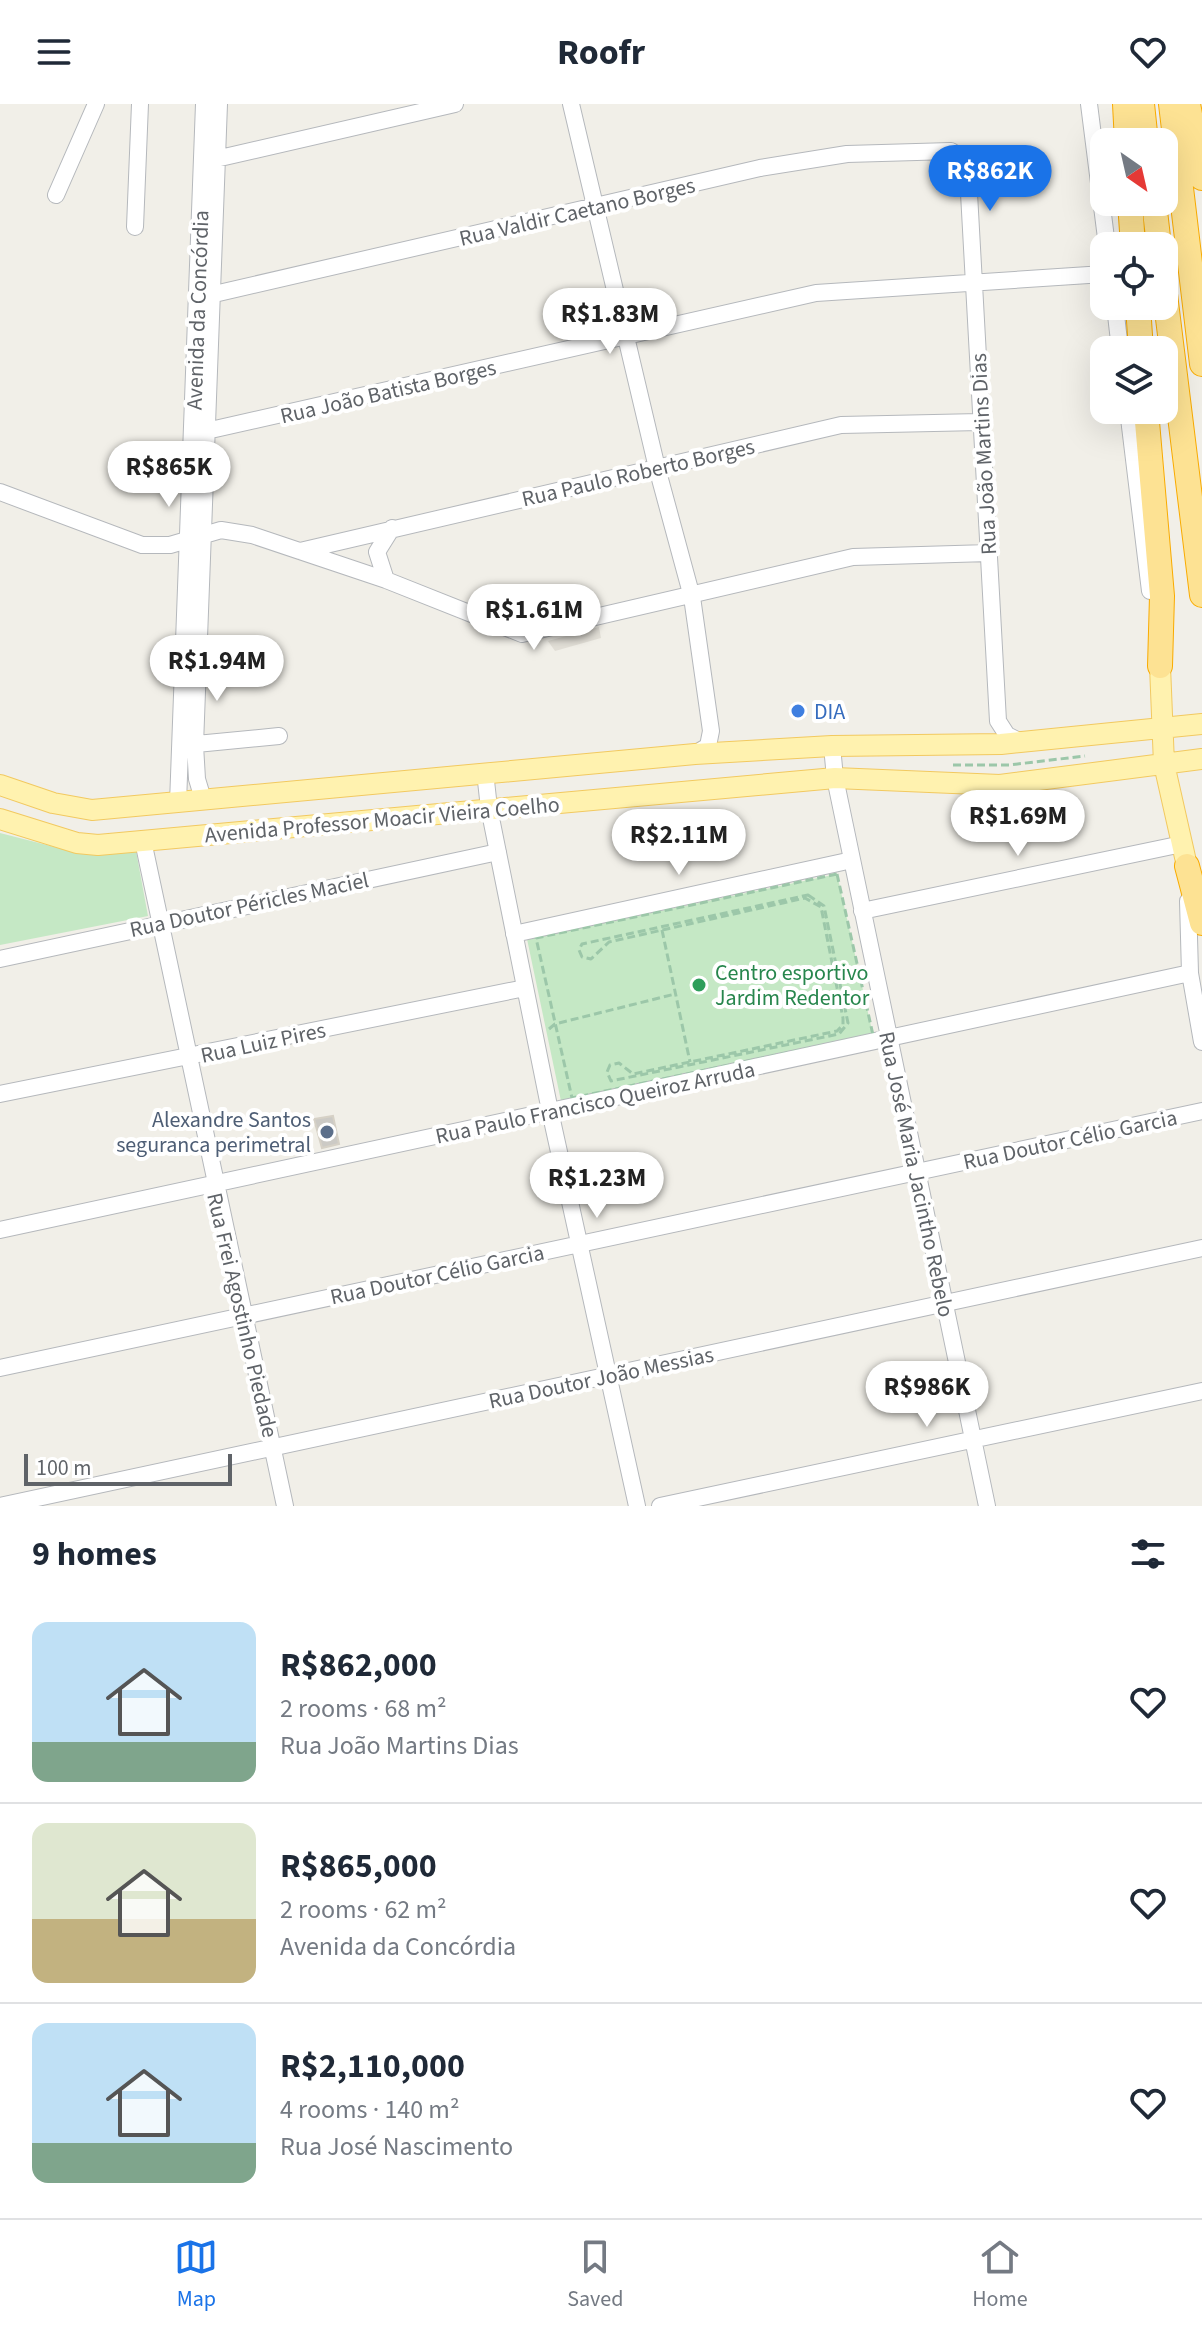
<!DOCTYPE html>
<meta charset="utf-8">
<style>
body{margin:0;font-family:"Source Sans 3",sans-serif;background:#f2f2f3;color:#1f2937;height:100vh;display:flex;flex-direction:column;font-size:30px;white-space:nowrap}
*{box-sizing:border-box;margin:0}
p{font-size:26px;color:#747a83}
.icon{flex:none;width:44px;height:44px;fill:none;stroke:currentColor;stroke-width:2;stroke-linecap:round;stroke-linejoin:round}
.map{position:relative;height:1402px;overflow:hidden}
.details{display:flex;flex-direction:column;background:#fff;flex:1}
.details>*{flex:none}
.needle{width:52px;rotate:146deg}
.tools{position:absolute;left:1090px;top:24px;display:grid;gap:16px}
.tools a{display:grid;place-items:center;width:88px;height:88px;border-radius:16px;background:#fff;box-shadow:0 8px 32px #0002;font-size:40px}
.scale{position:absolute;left:24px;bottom:20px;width:208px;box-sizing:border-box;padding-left:8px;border:4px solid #5f6368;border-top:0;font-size:22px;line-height:28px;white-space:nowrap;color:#5f6368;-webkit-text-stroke:6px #fff;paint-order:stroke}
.price{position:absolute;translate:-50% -68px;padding:0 18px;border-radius:28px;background:#fff;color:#222;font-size:26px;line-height:52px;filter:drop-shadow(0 2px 4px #0008)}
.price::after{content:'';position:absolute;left:50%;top:48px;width:24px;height:18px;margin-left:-12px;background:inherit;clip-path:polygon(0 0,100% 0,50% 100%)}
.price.current{background:#1a73e8;color:#fff}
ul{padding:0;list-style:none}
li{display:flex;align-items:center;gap:24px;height:200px;padding:0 32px}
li+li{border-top:2px solid #e0e1e3}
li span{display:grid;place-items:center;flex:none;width:224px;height:160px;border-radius:16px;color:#555}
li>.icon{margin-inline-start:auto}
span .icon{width:96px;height:96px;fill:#fffc;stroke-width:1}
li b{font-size:34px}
h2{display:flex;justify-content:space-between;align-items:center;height:96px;padding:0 32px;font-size:34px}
header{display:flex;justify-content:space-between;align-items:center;height:104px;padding:0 32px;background:#fff;font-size:36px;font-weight:700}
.menu{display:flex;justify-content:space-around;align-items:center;height:112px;border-top:2px solid #e0e1e3;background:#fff;font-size:22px;color:#747a83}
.menu a{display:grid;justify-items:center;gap:4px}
.menu .current{color:#1a73e8}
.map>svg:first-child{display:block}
.education{fill:#e1ded6}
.green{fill:#c5e8c5}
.building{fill:#cccac5;stroke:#d6d1c6;stroke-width:2}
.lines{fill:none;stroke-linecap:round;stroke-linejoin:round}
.minor-casing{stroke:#b5b8bc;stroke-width:18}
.major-casing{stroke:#f2c960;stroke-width:22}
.highway-casing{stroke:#f9ab00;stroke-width:26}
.path{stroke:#9cc7a9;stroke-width:3;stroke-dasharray:8 4;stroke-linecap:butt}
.minor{stroke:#fff;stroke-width:16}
.major{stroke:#fff2af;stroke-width:20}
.highway{stroke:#fde293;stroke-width:24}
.shop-dot{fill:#3f7fe0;stroke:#fff;stroke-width:3}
.leisure-dot{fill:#2e9e5b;stroke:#fff;stroke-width:3}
.service-dot{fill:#5c6f8a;stroke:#fff;stroke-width:3}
.labels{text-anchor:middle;stroke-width:8;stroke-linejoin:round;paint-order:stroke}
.street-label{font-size:22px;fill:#5f6368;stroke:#fff}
.shop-label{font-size:22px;fill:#366cbe;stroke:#fff;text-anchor:start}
.leisure-label{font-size:22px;fill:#27864d;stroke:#fff;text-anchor:start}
.service-label{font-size:22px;fill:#4e5e75;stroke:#fff;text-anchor:end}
</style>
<header><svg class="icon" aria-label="menu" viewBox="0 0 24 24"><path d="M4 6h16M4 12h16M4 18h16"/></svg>Roofr<svg class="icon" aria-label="heart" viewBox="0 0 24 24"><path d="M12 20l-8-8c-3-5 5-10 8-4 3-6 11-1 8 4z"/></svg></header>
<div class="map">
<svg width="1202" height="1402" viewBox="0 0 1202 1402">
<rect width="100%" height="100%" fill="#f1efe8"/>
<path class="education" d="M599,523L601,534L555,547L548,537Z"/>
<path class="green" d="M0,729L78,749L136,747L148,812L0,841Z
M837,770L873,931L561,997L527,835Z"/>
<path class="building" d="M333,1012L339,1040L322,1044L314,1015Z"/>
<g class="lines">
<defs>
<path id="minor" d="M571,0L657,364L692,493L711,627L708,642L695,650
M1089,0L1107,142
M207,57L455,0
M56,91L96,0
M135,123L140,0
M197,194L760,64L847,50L951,47L960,53L968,71L998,617L1007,631L1021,638
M1115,202L1120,246
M1128,306L1150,487
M193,330L816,189L1104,170
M0,388L142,441H170L221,426L252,431L386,476L522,530L853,453L989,449
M300,447L841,321L980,318
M386,476L377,448L392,424
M186,641L279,632
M832,642L835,674L987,1402
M485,668L489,704L550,1007L637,1402
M203,695L197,675L195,641L219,0
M178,699L204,0
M143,737L285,1402
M1188,797L1190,869L1202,938
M862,807L1182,740
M514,830L852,756
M0,855L498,748
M0,990L525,884
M0,1126L1190,869
M0,1264L1202,1007
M0,1402L1202,1144
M660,1402L1202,1287"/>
<path id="major" d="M1160,562L1164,660L1187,762
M0,681L53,699L92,706L695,650L832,642L1001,640L1202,620
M0,715L77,739L98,741L835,674L1000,681L1202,655"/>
<path id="highway" d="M1125,0L1127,38
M1142,0L1146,38
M1171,0L1202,260
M1188,0L1202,74
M1130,98L1133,142
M1154,98L1159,142
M1164,182L1202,491
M1138,202L1141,246
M1146,306L1162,492L1160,562
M1187,762L1202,819"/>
</defs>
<use href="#minor" class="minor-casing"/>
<use href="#major" class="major-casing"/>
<use href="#highway" class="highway-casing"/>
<path class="path" d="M953,661H1009L1085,652
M837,770L873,931L572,994L536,834Z
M808,791L824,802L848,919L839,930L611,977L607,968L610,961L619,959L633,970L837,927L843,921V914L821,803L805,794L609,838L591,855L582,853L579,846L582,840Z
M662,826L690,958
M549,925L555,920L675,890"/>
<use href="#minor" class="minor"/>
<use href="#major" class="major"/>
<use href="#highway" class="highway"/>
</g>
<circle class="shop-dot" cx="798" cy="607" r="8"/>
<circle class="leisure-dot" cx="699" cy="881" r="8"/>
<circle class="service-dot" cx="327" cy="1028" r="8"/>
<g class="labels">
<g class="street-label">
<text transform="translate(577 107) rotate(-13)" y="8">Rua Valdir Caetano Borges</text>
<text transform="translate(197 206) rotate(-88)" y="8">Avenida da Concórdia</text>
<text transform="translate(388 287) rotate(-13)" y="8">Rua João Batista Borges</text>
<text transform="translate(983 350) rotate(-93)" y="8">Rua João Martins Dias</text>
<text transform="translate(638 368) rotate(-13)" y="8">Rua Paulo Roberto Borges</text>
<text transform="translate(382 715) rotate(-5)" y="8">Avenida Professor Moacir Vieira Coelho</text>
<text transform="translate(249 800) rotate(-12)" y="8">Rua Doutor Péricles Maciel</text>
<text transform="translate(263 938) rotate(-12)" y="8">Rua Luiz Pires</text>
<text transform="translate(595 998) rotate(-12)" y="8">Rua Paulo Francisco Queiroz Arruda</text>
<text transform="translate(1070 1035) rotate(-12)" y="8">Rua Doutor Célio Garcia</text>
<text transform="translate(917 1070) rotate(78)" y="8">Rua José Maria Jacintho Rebelo</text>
<text transform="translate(437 1170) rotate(-12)" y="8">Rua Doutor Célio Garcia</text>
<text transform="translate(243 1211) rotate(77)" y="8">Rua Frei Agostinho Piedade</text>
<text transform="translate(601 1273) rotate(-12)" y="8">Rua Doutor João Messias</text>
</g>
<g class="shop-label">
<text x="814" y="615">DIA</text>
</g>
<g class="leisure-label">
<text x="715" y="876">Centro esportivo<tspan x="715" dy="25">Jardim Redentor</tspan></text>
</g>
<g class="service-label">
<text x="311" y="1023">Alexandre Santos<tspan x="311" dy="25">seguranca perimetral</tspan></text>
</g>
</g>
</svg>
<div class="tools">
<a><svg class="needle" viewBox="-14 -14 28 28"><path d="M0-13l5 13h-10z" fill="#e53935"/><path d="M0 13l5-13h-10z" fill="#747a83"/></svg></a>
<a><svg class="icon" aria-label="locate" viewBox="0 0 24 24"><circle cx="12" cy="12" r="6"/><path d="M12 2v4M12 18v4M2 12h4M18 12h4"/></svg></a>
<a><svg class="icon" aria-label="layers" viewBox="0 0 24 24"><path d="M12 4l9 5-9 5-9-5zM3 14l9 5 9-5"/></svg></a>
</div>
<div class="scale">100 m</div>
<b class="price current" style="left:990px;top:109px">R$862K</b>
<b class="price" style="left:610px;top:252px">R$1.83M</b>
<b class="price" style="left:169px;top:405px">R$865K</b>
<b class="price" style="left:534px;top:548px">R$1.61M</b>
<b class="price" style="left:217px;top:599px">R$1.94M</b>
<b class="price" style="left:1018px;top:754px">R$1.69M</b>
<b class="price" style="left:679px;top:773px">R$2.11M</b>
<b class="price" style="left:597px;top:1116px">R$1.23M</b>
<b class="price" style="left:927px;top:1325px">R$986K</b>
</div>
<section class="details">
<h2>9 homes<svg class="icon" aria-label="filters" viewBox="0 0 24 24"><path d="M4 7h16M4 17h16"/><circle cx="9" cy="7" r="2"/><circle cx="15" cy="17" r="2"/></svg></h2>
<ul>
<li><span style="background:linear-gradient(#bfe0f5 75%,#7fa58c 0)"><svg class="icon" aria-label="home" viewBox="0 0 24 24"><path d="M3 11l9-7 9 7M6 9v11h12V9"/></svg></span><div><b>R$862,000</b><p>2 rooms · 68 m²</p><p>Rua João Martins Dias</p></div><svg class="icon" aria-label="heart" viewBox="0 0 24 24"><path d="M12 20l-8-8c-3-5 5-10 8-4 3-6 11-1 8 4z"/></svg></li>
<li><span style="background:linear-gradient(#dfe7d0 60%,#c2b280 0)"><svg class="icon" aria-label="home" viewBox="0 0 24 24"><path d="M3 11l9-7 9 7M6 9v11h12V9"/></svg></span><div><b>R$865,000</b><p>2 rooms · 62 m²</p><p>Avenida da Concórdia</p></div><svg class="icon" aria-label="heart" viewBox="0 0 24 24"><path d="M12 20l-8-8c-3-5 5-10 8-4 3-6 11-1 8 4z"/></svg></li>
<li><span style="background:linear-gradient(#bfe0f5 75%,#7fa58c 0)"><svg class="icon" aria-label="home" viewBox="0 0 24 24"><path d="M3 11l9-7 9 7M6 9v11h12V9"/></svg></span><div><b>R$2,110,000</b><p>4 rooms · 140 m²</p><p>Rua José Nascimento</p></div><svg class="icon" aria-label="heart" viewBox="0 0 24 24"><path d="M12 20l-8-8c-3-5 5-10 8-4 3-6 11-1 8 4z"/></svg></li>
</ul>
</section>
<nav class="menu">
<a class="current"><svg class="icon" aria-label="map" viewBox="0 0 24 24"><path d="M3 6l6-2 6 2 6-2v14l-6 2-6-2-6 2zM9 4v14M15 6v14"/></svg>Map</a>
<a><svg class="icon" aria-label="saved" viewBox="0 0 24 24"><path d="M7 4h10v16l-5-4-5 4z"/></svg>Saved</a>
<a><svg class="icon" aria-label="home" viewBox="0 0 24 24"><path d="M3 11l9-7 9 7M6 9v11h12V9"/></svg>Home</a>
</nav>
